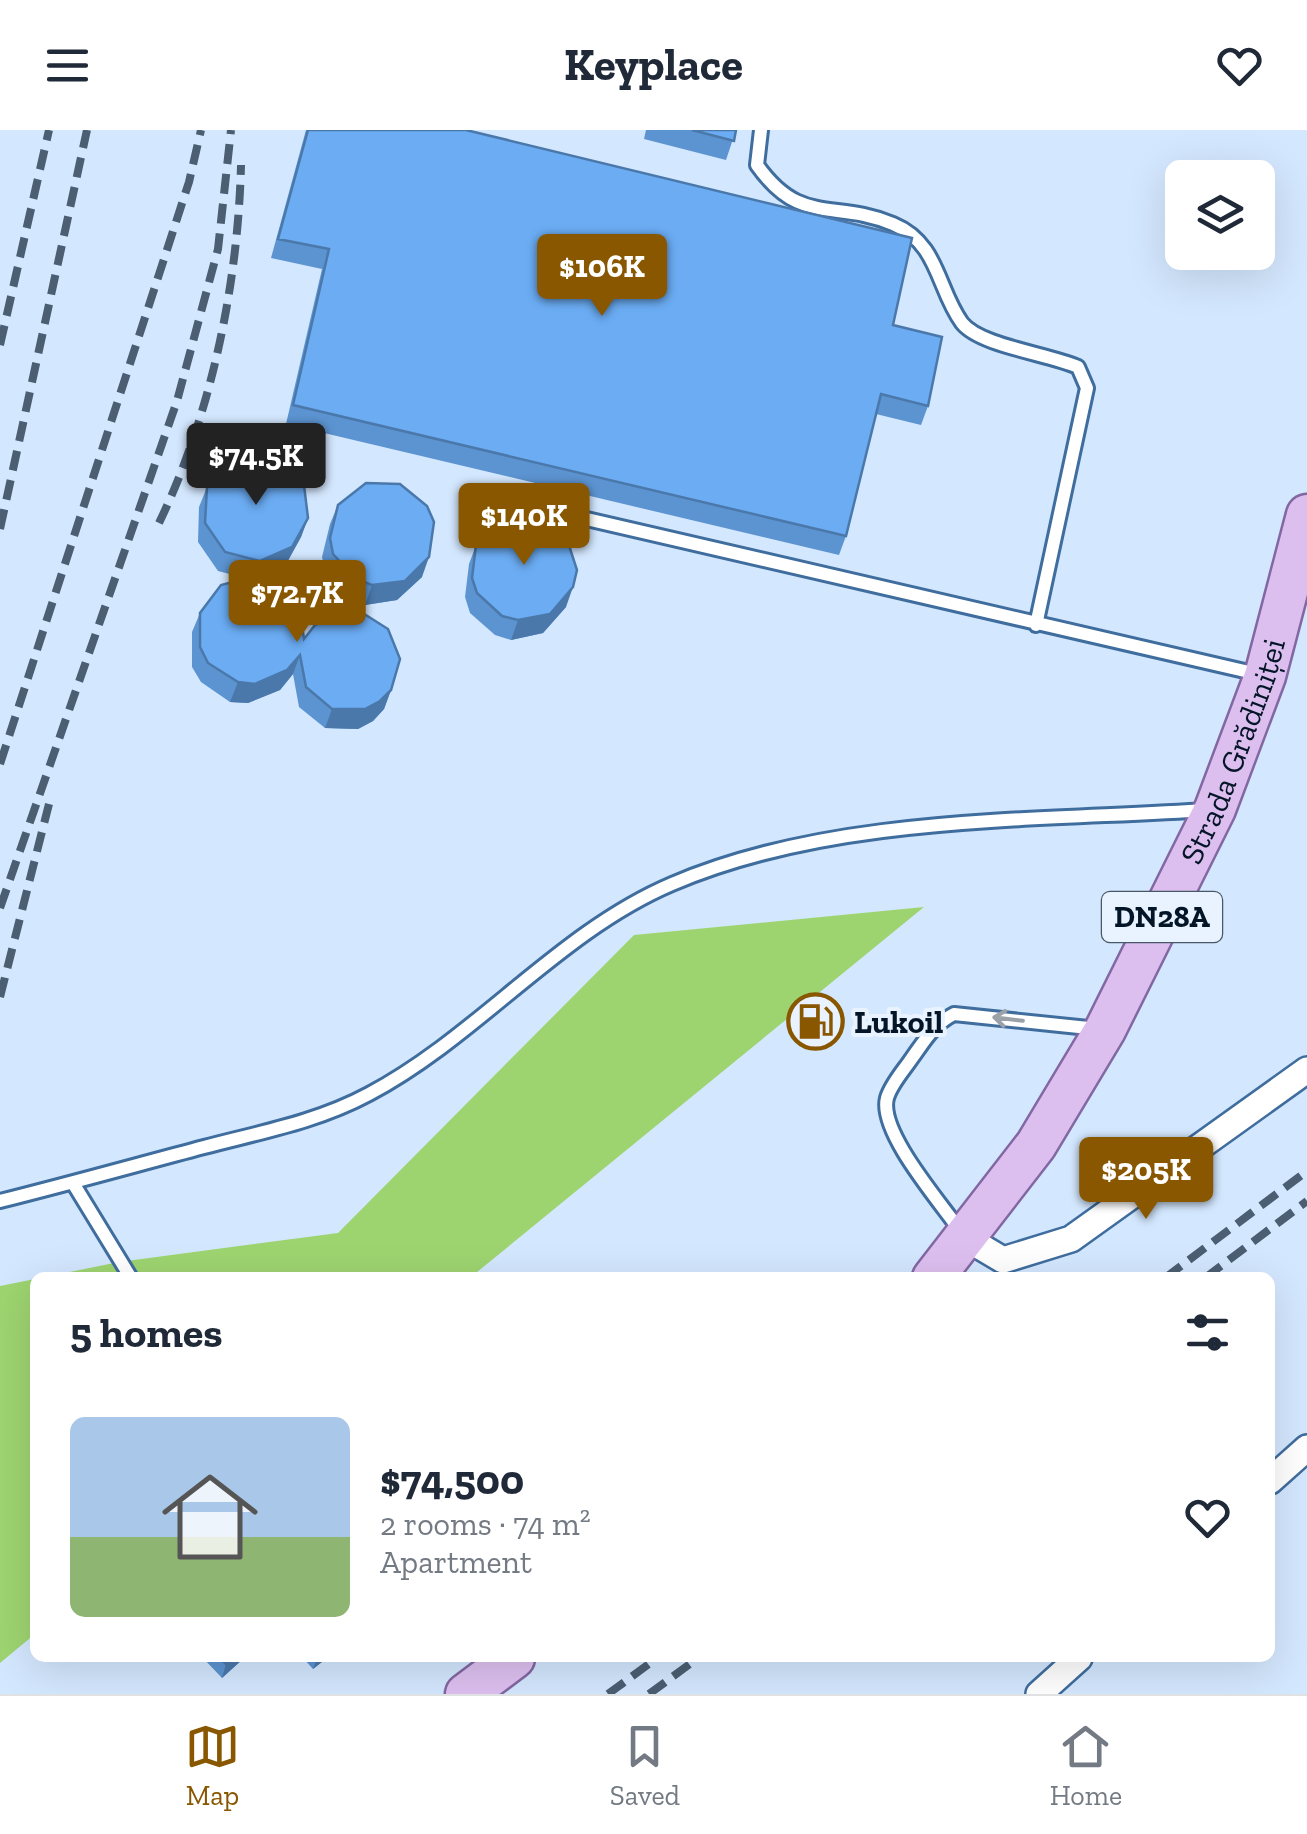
<!DOCTYPE html>
<meta charset="utf-8">
<style>
body{margin:0;font-family:"Zilla Slab",serif;background:#f6f6f7;color:#1f2937;height:100vh;display:flex;flex-direction:column;font-size:38px;white-space:nowrap}
*{box-sizing:border-box;margin:0}
p{font-size:32px;color:#747a83}
.icon{flex:none;width:55px;height:55px;fill:none;stroke:currentColor;stroke-width:2;stroke-linecap:round;stroke-linejoin:round}
.map{position:relative;flex:1;overflow:hidden}
.side{position:absolute;left:30px;top:1142px;width:1245px;height:390px;display:flex;flex-direction:column;background:#fff;border-radius:15px;box-shadow:0 10px 40px #0002}
.side>*{flex:none}
.buttons{position:absolute;left:1165px;top:30px;display:grid;gap:20px}
.buttons a{display:grid;place-items:center;width:110px;height:110px;border-radius:15px;background:#fff;box-shadow:0 10px 40px #0002;font-size:50px}
.price{position:absolute;translate:-50% -85px;padding:0 22px;border-radius:10px;background:#885700;color:#fff;font-size:32px;line-height:65px;filter:drop-shadow(0 2px 5px #0008)}
.price::after{content:'';position:absolute;left:50%;top:60px;width:30px;height:22px;margin-left:-15px;background:inherit;clip-path:polygon(0 0,100% 0,50% 100%)}
.price.active{background:#222;color:#fff}
ul{padding:0;list-style:none}
li{display:flex;align-items:center;gap:30px;height:250px;padding:0 40px}
li+li{border-top:2px solid #e0e1e3}
li span{display:grid;place-items:center;flex:none;width:280px;height:200px;border-radius:15px;color:#555}
li>.icon{margin-inline-start:auto}
span .icon{width:120px;height:120px;fill:#fffc;stroke-width:1}
li b{font-size:42px}
h2{display:flex;justify-content:space-between;align-items:center;height:120px;padding:0 40px;font-size:42px}
header{display:flex;justify-content:space-between;align-items:center;height:130px;padding:0 40px;background:#fff;font-size:45px;font-weight:800}
.dock{display:flex;justify-content:space-around;align-items:center;height:140px;border-top:2px solid #e0e1e3;background:#fff;font-size:28px;color:#747a83}
.dock a{display:grid;justify-items:center;gap:5px}
.dock .active{color:#885700}
.map>svg:first-child{display:block}
.green{fill:#9ed470}
.lines{fill:none;stroke-linecap:round;stroke-linejoin:round}
.lane-casing{stroke:#3f6d9e;stroke-width:18}
.street-casing{stroke:#3f6d9e;stroke-width:30}
.primary-casing{stroke:#8268a3;stroke-width:45}
.lane{stroke:#fff;stroke-width:12}
.street{stroke:#fff;stroke-width:25}
.primary{stroke:#ddbfef;stroke-width:40}
.rail{stroke:#4b5e72;stroke-width:8;stroke-dasharray:20 10;stroke-linecap:butt}
.wall{fill:#5c94d1}
.shaded-wall{fill:#4b78aa}
.building{fill:#6bacf3;stroke:#4b78aa;stroke-width:2.5}
.oneway{stroke:#9ba1a9}
.labels{text-anchor:middle;stroke-width:8;stroke-linejoin:round;paint-order:stroke}
.shield{fill:#e9f3ff;stroke:#495868;stroke-width:2.5}
.shield-label{font-size:30px;font-weight:bold;fill:#041528}
.street-label{font-size:32px;fill:#041528;stroke:#e9f3ff}
.poi-label{font-size:32px;font-weight:bold;fill:#041528;stroke:#e9f3ff;text-anchor:start}
</style>
<header><svg class="icon" aria-label="menu" viewBox="0 0 24 24"><path d="M4 6h16M4 12h16M4 18h16"/></svg>Keyplace<svg class="icon" aria-label="heart" viewBox="0 0 24 24"><path d="M12 20l-8-8c-3-5 5-10 8-4 3-6 11-1 8 4z"/></svg></header>
<div class="map">
<svg width="1307" height="1564" viewBox="0 0 1307 1564">
<rect width="100%" height="100%" fill="#d3e7fe"/>
<path class="green" d="M924,777L471,1147L40,1148L119,1132L338,1103L634,805Z
M35,1149V1504L0,1533V1156Z"/>
<g class="lines">
<defs>
<path id="lane" d="M761,0L757,35C801,97 834,69 893,94C939,113 937,159 962,193C980,216 1049,224 1078,237L1087,258L1036,495
M513,372L1262,545
M73,1053L131,1148
M0,1071C68,1054 136,1035 204,1017C261,1002 317,992 369,964C477,907 559,802 672,754C832,685 1036,691 1208,680
M961,1102C942,1074 878,1002 887,968C891,954 904,940 912,928C925,910 934,894 954,884L1098,899"/>
<path id="street" d="M966,1108L1003,1130L1071,1109L1307,940
M1270,1351L1307,1318
M1039,1564L1079,1528"/>
<g id="primary">
<path id="s1" d="M933,1148L1036,1015L1105,900L1215,679L1265,546L1307,385"/>
<path d="M466,1564L514,1528"/>
</g>
</defs>
<use href="#lane" class="lane-casing"/>
<use href="#street" class="street-casing"/>
<use href="#primary" class="primary-casing"/>
<use href="#lane" class="lane"/>
<use href="#street" class="street"/>
<use href="#primary" class="primary"/>
<path class="rail" d="M0,215L49,0
M159,393C211,285 238,155 241,35
M0,399L87,0
M0,634L189,52L201,0
M0,778L177,271L218,119L231,0
M0,867L49,674
M1165,1148L1307,1041
M1205,1148L1307,1071
M608,1564L657,1528
M649,1564L698,1528"/>
</g>
<path class="wall" d="M306,0H466L893,195L928,276L921,295L876,284L846,406L839,425L286,294L322,139L271,128Z
M646,0H736L726,30L644,9Z
M207,357L308,388L301,407L285,436L259,448L304,509L391,560L384,579L373,591L358,599L325,598L299,577L293,544L280,560L248,573L230,572L201,552L192,537V502L200,483L245,448L218,441L198,412L199,377Z
M338,375L422,447L397,470L365,475L349,469L326,443L322,427L330,394Z
M476,415L566,477L543,503L511,510L495,505L470,483L465,467L469,434Z
M203,1528H244L222,1548Z
M303,1528H327L313,1539Z"/>
<path class="shaded-wall" d="M308,388L301,407L285,436L252,451L260,431Z
M429,427L422,447L397,470L365,475L372,455Z
M573,457L566,477L543,503L511,510L518,490Z
M300,525L293,544L280,560L248,573L230,572L238,552Z
M391,560L384,579L373,591L358,599L325,598L332,579Z
M234,1528H244L222,1548L226,1534Z
M317,1528H327L313,1539Z"/>
<path class="building" d="M308,0H466L912,108L893,195L942,207L928,276L881,264L846,406L293,275L329,119L278,109Z
M692,0H736L734,11Z
M248,325L280,331L304,355L308,388L292,417L260,431L225,422L205,393L207,357L231,331Z
M366,353L400,354L427,376L434,392L429,427L405,451L372,455L356,449L333,424L330,408L338,375Z
M536,386L566,406L577,440L573,457L550,484L518,490L502,486L477,463L472,448L476,415L501,390Z
M255,446L288,460L299,474L304,509L315,495L345,481L361,482L388,499L400,529L391,560L380,571L365,579H332L306,557L300,525L287,540L255,554L238,552L208,533L200,517V483L221,455Z
M220,1528H234L226,1534Z"/>
<defs><path id="oneway-shaft" d="M-6 0H5M1.5-3L5.5 0L1.5 3" fill="none" stroke-width="1.6" stroke-linecap="round" stroke-linejoin="round" transform="scale(2.5)"/></defs>
<use class="oneway" href="#oneway-shaft" transform="translate(1008 889) rotate(-173)"/>
<defs>
<symbol id="fuel-ring" viewBox="-11 -11 22 22"><circle r="9.5" fill="#e9f3ff" stroke="#885700" stroke-width="1.5"/><path d="M-5.5-6h7V0h2V4h1.3V-2.5L3-4.5l.8-.8L6-3V5H2.5V1h-1V6h-7ZM-4.2-4.7v3.2H.2V-4.7Z" fill="#885700"/></symbol>
</defs>
<g fill-rule="evenodd">
<use href="#fuel-ring" x="784" y="860" width="63" height="63"/>
</g>
<g class="labels">
<rect class="shield" x="1102" y="762" width="120" height="50" rx="8"/>
<g class="shield-label">
<text x="1162" y="797">DN28A</text>
</g>
<g class="street-label">
<text dy="11" stroke="none"><textPath href="#s1" startOffset="610">Strada Grădiniței</textPath></text>
</g>
<g class="poi-label">
<text x="854" y="903">Lukoil</text>
</g>
</g>
</svg>
<div class="buttons">
<a><svg class="icon" aria-label="layers" viewBox="0 0 24 24"><path d="M12 4l9 5-9 5-9-5zM3 14l9 5 9-5"/></svg></a>
</div>
<b class="price" style="left:602px;top:189px">$106K</b>
<b class="price active" style="left:256px;top:378px">$74.5K</b>
<b class="price" style="left:524px;top:438px">$140K</b>
<b class="price" style="left:297px;top:515px">$72.7K</b>
<b class="price" style="left:1146px;top:1092px">$205K</b>
<section class="side">
<h2>5 homes<svg class="icon" aria-label="filters" viewBox="0 0 24 24"><path d="M4 7h16M4 17h16"/><circle cx="9" cy="7" r="2"/><circle cx="15" cy="17" r="2"/></svg></h2>
<ul>
<li><span style="background:linear-gradient(#a9c7e8 60%,#8fb573 0)"><svg class="icon" aria-label="home" viewBox="0 0 24 24"><path d="M3 11l9-7 9 7M6 9v11h12V9"/></svg></span><div><b>$74,500</b><p>2 rooms · 74 m²</p><p>Apartment</p></div><svg class="icon" aria-label="heart" viewBox="0 0 24 24"><path d="M12 20l-8-8c-3-5 5-10 8-4 3-6 11-1 8 4z"/></svg></li>
</ul>
</section>
</div>
<nav class="dock">
<a class="active"><svg class="icon" aria-label="map" viewBox="0 0 24 24"><path d="M3 6l6-2 6 2 6-2v14l-6 2-6-2-6 2zM9 4v14M15 6v14"/></svg>Map</a>
<a><svg class="icon" aria-label="saved" viewBox="0 0 24 24"><path d="M7 4h10v16l-5-4-5 4z"/></svg>Saved</a>
<a><svg class="icon" aria-label="home" viewBox="0 0 24 24"><path d="M3 11l9-7 9 7M6 9v11h12V9"/></svg>Home</a>
</nav>
